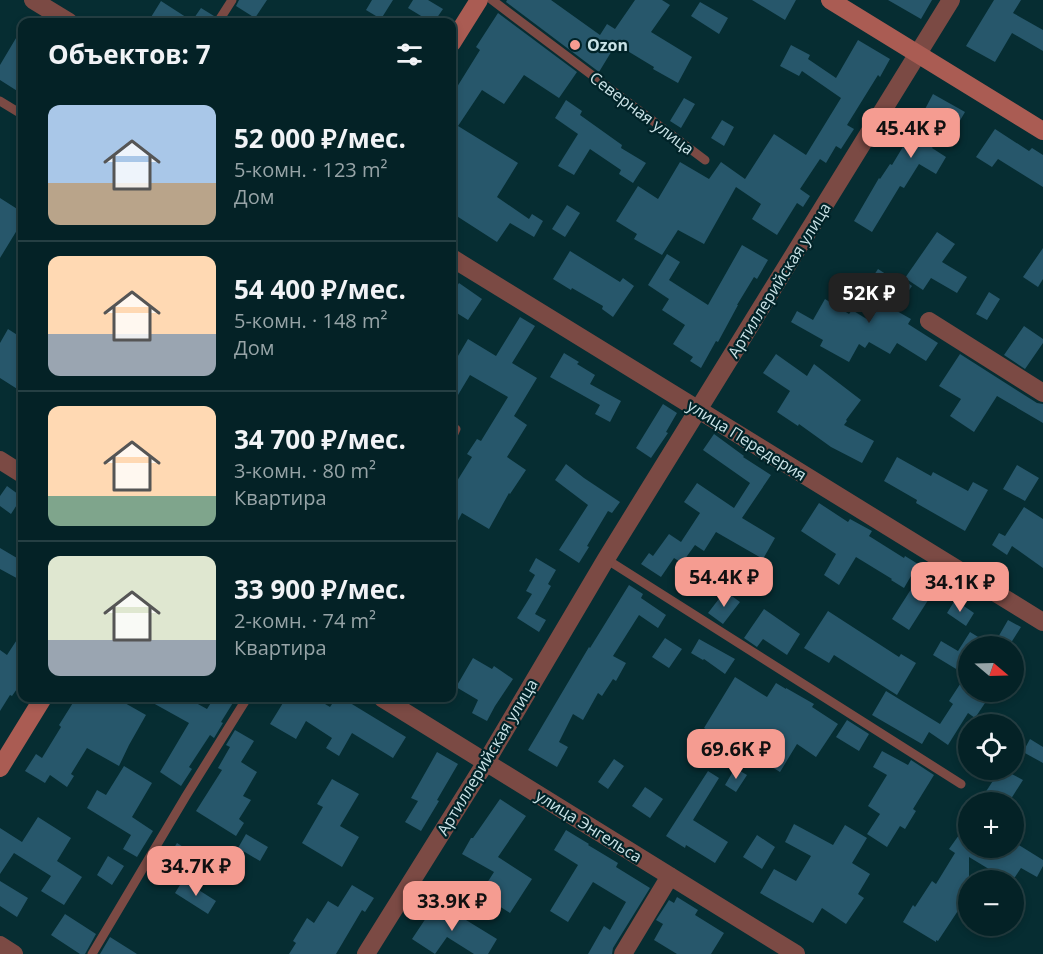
<!DOCTYPE html>
<html lang="ru">
<meta charset="utf-8">
<style>
body{margin:0;font-family:"Open Sans",sans-serif;background:#122f32;color:#f1f3f6;height:100vh;display:flex;flex-direction:column;font-size:22px;white-space:nowrap}
*{box-sizing:border-box;margin:0}
p{font-size:20px;color:#97a4a7}
.icon{flex:none;width:33px;height:33px;fill:none;stroke:currentColor;stroke-width:2;stroke-linecap:round;stroke-linejoin:round}
.map{position:relative;flex:1;overflow:hidden}
.details{position:absolute;left:18px;top:18px;width:438px;height:684px;display:flex;flex-direction:column;background:#042226;border-radius:12px;box-shadow:0 3px 9px #0003,0 0 0 2px #253f43}
.details>*{flex:none}
.needle{width:39px;rotate:109deg}
.controls{position:absolute;left:958px;top:636px;display:grid;gap:12px}
.controls a{display:grid;place-items:center;width:66px;height:66px;border-radius:50%;background:#042226;box-shadow:0 3px 9px #0003,0 0 0 2px #253f43;font-size:30px}
.price{position:absolute;translate:-50% -51px;padding:0 14px;border-radius:12px;background:#f59c91;color:#111;font-size:20px;line-height:39px;filter:drop-shadow(0 2px 3px #0008)}
.price::after{content:'';position:absolute;left:50%;top:36px;width:18px;height:14px;margin-left:-9px;background:inherit;clip-path:polygon(0 0,100% 0,50% 100%)}
.price.on{background:#222;color:#fff}
ul{padding:0;list-style:none}
li{display:flex;align-items:center;gap:18px;height:150px;padding:0 30px}
li+li{border-top:2px solid #253f43}
li span{display:grid;place-items:center;flex:none;width:168px;height:120px;border-radius:12px;color:#555}
li>.icon{margin-inline-start:auto}
span .icon{width:72px;height:72px;fill:#fffc;stroke-width:1}
li b{font-size:26px}
h2{display:flex;justify-content:space-between;align-items:center;height:72px;padding:0 30px;font-size:26px}
.map>svg:first-child{display:block}
.building{fill:#27576b}
.lines{fill:none;stroke-linecap:round;stroke-linejoin:round}
.lane{stroke:#7b4a44;stroke-width:9}
.street{stroke:#7b4a44;stroke-width:18}
.secondary{stroke:#aa5c53;stroke-width:18}
.poi-dot{fill:#f59c91;stroke:#002328;stroke-width:2}
.labels{text-anchor:middle;stroke-width:4.5;stroke-linejoin:round;paint-order:stroke}
.poi-label{font-size:16px;font-weight:bold;fill:#cae3e7;stroke:#002328;text-anchor:start}
.street-label{font-size:16px;fill:#cae3e7;stroke:#002328}
</style>
<div class="map">
<svg width="1043" height="954" viewBox="0 0 1043 954">
<rect width="100%" height="100%" fill="#062d32"/>
<path class="building" d="M239,0H267L255,18L236,6Z
M372,0H393L381,19L366,10Z
M413,0H428L443,9L434,22H431L408,8Z
M507,0H551L600,35L607,24L615,29L635,0H662L670,5L651,32L692,57L678,83L653,69L654,67L616,44L599,72L506,2Z
M752,0H796L785,20Z
M888,0H932L921,19Z
M994,0H1021L1013,13L1043,30V51L1012,33L995,62L966,46Z
M161,1L192,21L201,8L214,16L211,22H148Z
M700,2L728,18L719,34L691,16Z
M498,13L577,72L559,98L524,75L504,104L482,90L458,126L518,163L497,197L529,219L532,214L543,221L534,237L510,223L497,242L452,213V95L480,50L476,47Z
M22,28V94L0,80V65Z
M858,40L890,59L880,77L878,75L847,125L854,129L841,149L836,146L826,163L820,159L800,189L810,196L803,207L797,203L777,235L752,219L761,204L736,187L704,244L678,230L662,255L634,239L637,234L616,221L638,186L658,199L680,162L709,179L721,162L745,179L774,134L806,155L841,98L802,71L799,76L780,66L791,45L810,55L808,59L836,78Z
M933,94L965,112L955,129L947,124L932,148L946,157L936,174L919,164L904,188L900,186L872,232L854,221L879,178L880,179L890,164L892,165L910,135L926,112L924,111Z
M684,98L695,104L681,128L670,121Z
M566,100L582,111L580,115L622,145L621,148L646,163L633,183L619,174L621,170L590,149L574,175L558,166L578,134L555,118Z
M722,120L734,127L724,146L711,138Z
M995,129L1029,151L1032,148L1043,155V187L998,159L992,167L976,157Z
M0,198L22,212V222L0,258Z
M567,205L580,213L565,237L552,229Z
M937,232L955,244L942,262L967,277L957,293L931,278L923,290L905,278Z
M742,245L768,260L757,279L754,277L737,305H738L718,342L716,341L701,368L690,361L693,357L673,344L685,325L662,310L669,299L648,285L667,254L680,262L669,280L708,305Z
M1043,248V279L1038,287L1023,277Z
M570,251L620,282L623,278L634,286L613,317L602,309L603,306L572,288L571,290L553,279Z
M878,269L898,282L901,278L912,286L895,310L911,319L908,324L938,343L926,361L897,343L890,354L869,342L865,348L859,344L849,362L820,346L823,340L791,322L797,311L813,320L825,299L849,314L852,310L870,321L884,299L866,287Z
M459,283L482,299L468,320L452,310V294Z
M989,292L1000,299L987,320L976,314Z
M520,317L535,326L512,363L537,378L514,416L527,425L507,457L526,470L510,494L509,493L489,529L462,513L452,532V489L472,457L467,454L477,439L481,441L508,397L470,375L452,405V366L468,339L496,356Z
M1024,326L1043,339V343L1025,369L1004,355Z
M8,329L22,338V392L0,378V343Z
M564,353L579,362L577,364L595,375L590,384L621,401L610,422L595,414L600,405L550,377Z
M776,354L807,376L814,364L861,400L846,420L847,421L844,425L874,441L862,463L831,447L799,424L798,426L777,412L790,391L763,373Z
M960,354L1037,403L1043,404V423L997,396L974,432L950,416L961,399L939,386Z
M663,404L677,413L666,432L668,433L651,458L636,448Z
M714,434L744,456L743,457L771,475L742,518L775,538L763,559L716,532L704,551L695,545L682,563L674,558L661,577L641,564L649,553L653,556L669,534L681,542L700,513L684,502L697,483L734,508L750,483L703,450Z
M897,457L931,476L933,472L968,491L973,482L988,490L965,531L916,503L917,500L884,481Z
M566,464L584,478L620,502L612,513L608,511L587,546L589,547L579,563L559,550L588,505L555,480Z
M1017,465L1039,478L1025,501L1003,489Z
M7,486L22,497L11,514L0,506V496Z
M819,503L848,522L850,519L872,531L869,536L904,558L905,556L918,564L904,588L891,580L892,579L856,557L839,585L824,575L836,554L801,531Z
M1024,507L1043,519V568L1012,546L1007,555L992,545L999,533L1005,536Z
M0,548L22,561V581L0,569Z
M536,558L556,570L548,584L551,586L535,614L546,620L539,632L517,618L532,594L526,591L535,575L529,571Z
M915,583L932,594L909,630L892,619Z
M629,585L643,594L641,598L666,615L658,628L639,615L613,656L626,663L616,681L613,679L602,696L598,693L583,720L573,714L559,742L568,747L557,767L528,750L589,647L590,648Z
M725,591L740,602L723,624L708,613Z
M955,600L974,613L966,626L947,613Z
M764,609L800,634L787,655L763,639L757,647L744,638Z
M828,611L899,657L901,654L916,663L897,695L834,655L829,663L804,648Z
M1008,620L1021,627L1009,646H969V692L985,703L975,718L968,713L948,745L929,732L922,744L872,715L886,691L940,724L953,704L949,701L966,675L933,655L941,641L958,651L970,632L993,646Z
M22,632V674L16,684L19,686L12,696L10,695L0,711V650L7,655Z
M665,638L682,649L669,668L652,657Z
M699,639L735,659L725,674L704,659L703,660L691,653Z
M473,658L492,669L494,666L513,679L495,706L487,721L472,713L478,700L456,687Z
M735,677L767,697L776,683L786,689V688L814,704L812,707L838,724L816,757L797,744L780,772L759,759L762,754L731,734L726,742L704,728Z
M76,698H116L146,715L129,745L119,766L87,748L71,774L74,776L67,787L50,775L45,783L25,771L36,754L42,758L61,727L59,725Z
M144,698H187L207,709L214,698H236L221,722L223,723L214,738L210,735L189,767L192,769L181,786L160,772L189,723Z
M286,698H315L330,707L336,698H342L406,737L393,758L352,733L339,756L326,748L332,738L306,721L296,739L270,724Z
M847,720L869,734L859,751L836,737Z
M235,730L254,741L241,762L257,772L243,796L251,800L239,819L244,823L236,836L196,811L222,770L218,768L230,747L226,745Z
M1030,739L1043,747V763L1023,752Z
M882,751L908,765L911,760L934,775L913,809L916,811L905,829L900,826L887,847L867,834L880,814L868,806L887,775L873,767Z
M437,752L458,764L437,800L439,801L421,831L405,822L418,801L411,798Z
M614,759L624,766L608,789L598,782Z
M124,766L152,783L132,817L153,831L137,857L123,849L131,835L87,808L97,790L106,795Z
M735,768L747,775L736,792L725,785Z
M1000,770H1004L1023,780L1009,802H1002L985,793Z
M708,771L719,778L693,820L728,842L715,863L686,845L685,848L666,836Z
M332,779L359,794L340,826L359,837L342,867L302,843L323,807L317,804Z
M645,787L663,799L650,818L632,806Z
M500,799L526,816L498,857L532,879L510,913L480,894L494,872L462,854L471,838H473Z
M38,817L71,838L57,861L82,877L64,905L41,891L51,876L14,853L0,874V828L22,842Z
M794,824L833,845L845,825L867,838L852,863L870,874L858,894L864,898L846,924L822,908L813,923L760,893L774,869L796,881L811,856L785,842Z
M566,830L589,844L588,845L618,863L616,867L650,888L613,948L612,954H588L604,926L610,930L626,902L593,882L568,922L550,911L578,865L554,850Z
M969,831V848H1014V842L1043,860V866L1037,877L1021,868L1013,880H1007L969,857V894L938,941L936,940V942L903,922L913,905L915,907L932,881L936,884L955,853L949,849L959,835L964,839Z
M246,834L268,847L260,861L238,848Z
M757,835L775,847L762,869L743,857Z
M177,843L205,861L194,878L166,861Z
M108,856L124,866L112,885L97,875Z
M183,880L216,901L208,914L175,893Z
M0,881L28,898L17,917L0,906Z
M352,885L374,898L365,912L362,910L336,954H289L296,943L293,941L307,918L314,923L328,901L338,907Z
M677,897L698,910L695,915L724,933L711,954H677L654,940L663,924L656,920L669,900L674,903Z
M435,901L497,939L488,954H474L447,937L435,954L412,939L428,915L426,914Z
M65,914L96,934L85,954H80L51,935Z
M110,937L137,954H100Z"/>
<g class="lines">
<path class="lane" d="M492,0L705,160
M218,22L232,0
M0,101L18,112L22,110
M452,438L456,429
M606,559L961,784
M92,954L186,796L247,698"/>
<path class="street" d="M33,0L69,22
M452,258L1043,622
M929,321L1043,393
M0,460L22,474
M382,698L796,954
M0,945L14,954
M366,954L486,762L606,559L951,0
M623,954L670,876"/>
<path class="secondary" d="M830,0L1043,131
M452,43L479,0
M0,768L43,698"/>
</g>
<circle class="poi-dot" cx="575" cy="45" r="6"/>
<g class="labels">
<g class="poi-label">
<text x="587" y="51">Ozon</text>
</g>
<g class="street-label">
<text transform="translate(642 113) rotate(37)" y="6">Северная улица</text>
<text transform="translate(779 280) rotate(-58)" y="6">Артиллерийская улица</text>
<text transform="translate(747 440) rotate(32)" y="6">улица Передерия</text>
<text transform="translate(487 757) rotate(-59)" y="6">Артиллерийская улица</text>
<text transform="translate(589 826) rotate(32)" y="6">улица Энгельса</text>
</g>
</g>
</svg>
<div class="controls">
<a><svg class="needle" viewBox="-14 -14 28 28"><path d="M0-13l5 13h-10z" fill="#e53935"/><path d="M0 13l5-13h-10z" fill="#97a4a7"/></svg></a>
<a><svg class="icon" aria-label="locate" viewBox="0 0 24 24"><circle cx="12" cy="12" r="6"/><path d="M12 2v4M12 18v4M2 12h4M18 12h4"/></svg></a>
<a>+</a>
<a>−</a>
</div>
<b class="price" style="left:911px;top:159px">45.4K ₽</b>
<b class="price on" style="left:869px;top:324px">52K ₽</b>
<b class="price" style="left:724px;top:608px">54.4K ₽</b>
<b class="price" style="left:960px;top:613px">34.1K ₽</b>
<b class="price" style="left:736px;top:780px">69.6K ₽</b>
<b class="price" style="left:196px;top:897px">34.7K ₽</b>
<b class="price" style="left:452px;top:932px">33.9K ₽</b>
<section class="details">
<h2>Объектов: 7<svg class="icon" aria-label="filters" viewBox="0 0 24 24"><path d="M4 7h16M4 17h16"/><circle cx="9" cy="7" r="2"/><circle cx="15" cy="17" r="2"/></svg></h2>
<ul>
<li><span style="background:linear-gradient(#a9c7e8 65%,#b9a48a 0)"><svg class="icon" aria-label="home" viewBox="0 0 24 24"><path d="M3 11l9-7 9 7M6 9v11h12V9"/></svg></span><div><b>52 000 ₽/мес.</b><p>5-комн. · 123 m²</p><p>Дом</p></div></li>
<li><span style="background:linear-gradient(#ffd9b3 65%,#9aa5b1 0)"><svg class="icon" aria-label="home" viewBox="0 0 24 24"><path d="M3 11l9-7 9 7M6 9v11h12V9"/></svg></span><div><b>54 400 ₽/мес.</b><p>5-комн. · 148 m²</p><p>Дом</p></div></li>
<li><span style="background:linear-gradient(#ffd9b3 75%,#7fa58c 0)"><svg class="icon" aria-label="home" viewBox="0 0 24 24"><path d="M3 11l9-7 9 7M6 9v11h12V9"/></svg></span><div><b>34 700 ₽/мес.</b><p>3-комн. · 80 m²</p><p>Квартира</p></div></li>
<li><span style="background:linear-gradient(#dfe7d0 70%,#9aa5b1 0)"><svg class="icon" aria-label="home" viewBox="0 0 24 24"><path d="M3 11l9-7 9 7M6 9v11h12V9"/></svg></span><div><b>33 900 ₽/мес.</b><p>2-комн. · 74 m²</p><p>Квартира</p></div></li>
</ul>
</section>
</div>
